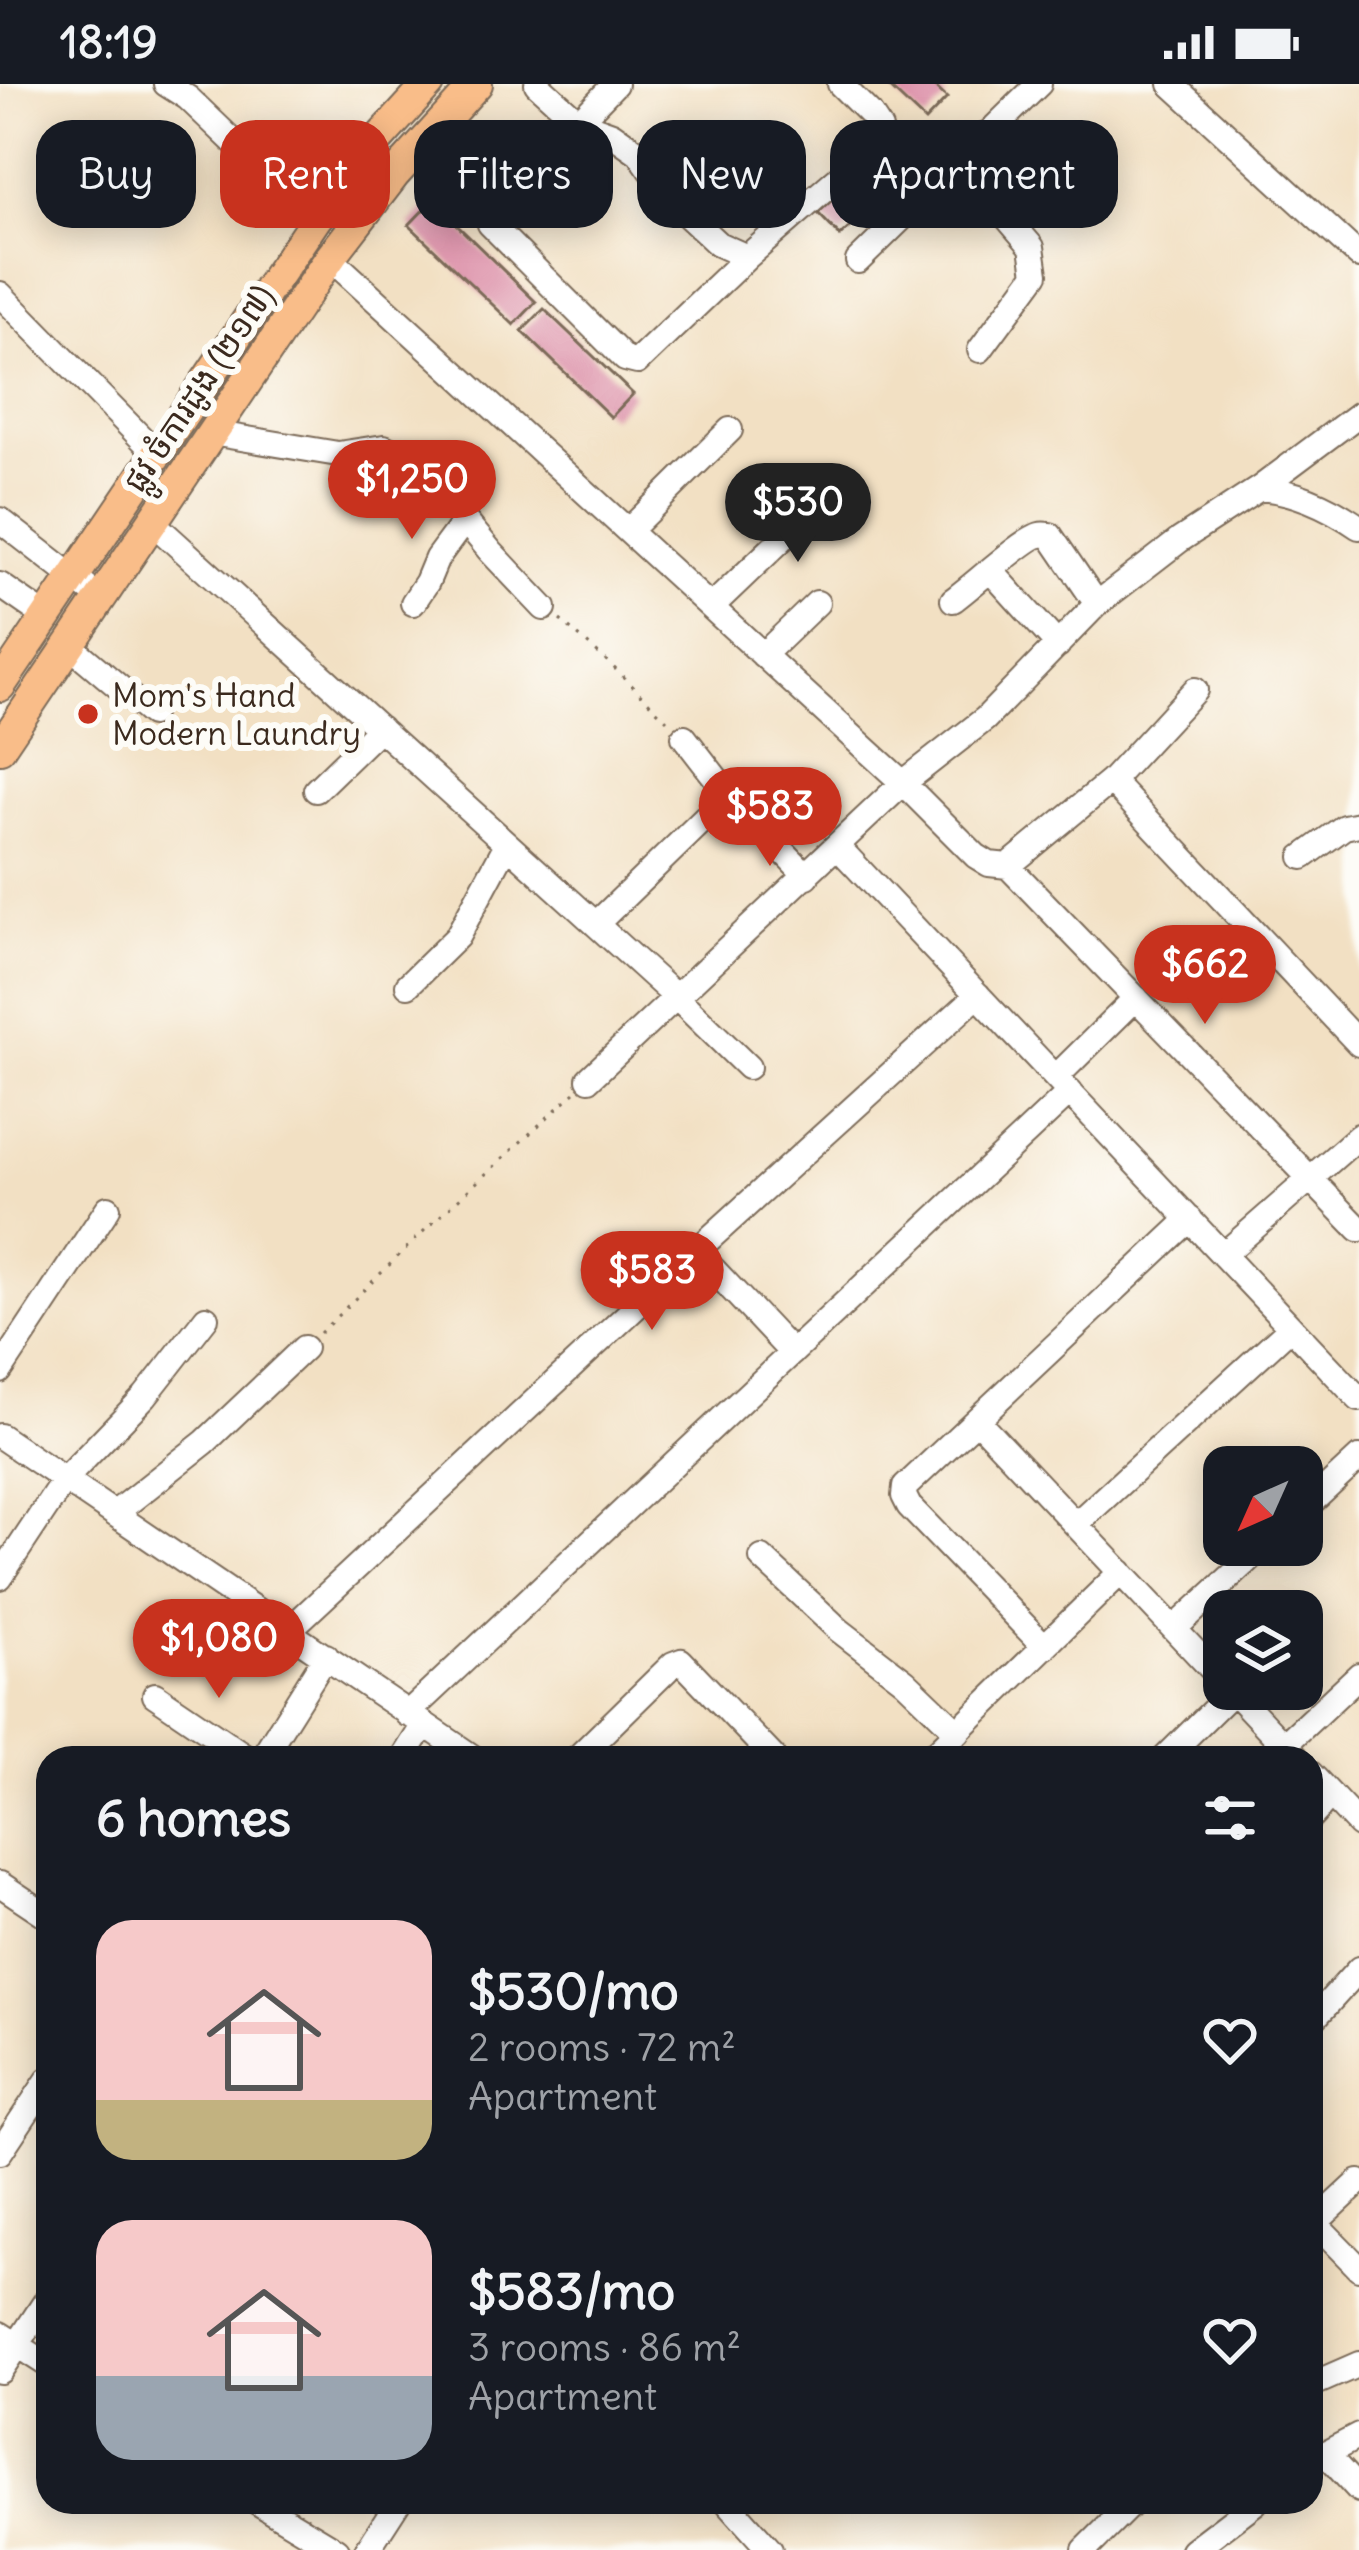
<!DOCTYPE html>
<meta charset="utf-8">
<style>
body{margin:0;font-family:Delius,"Noto Sans Khmer",sans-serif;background:#20242c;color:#f1f3f6;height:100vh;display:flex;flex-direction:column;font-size:45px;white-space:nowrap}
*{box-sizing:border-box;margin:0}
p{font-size:39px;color:#9ea1a6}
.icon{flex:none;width:66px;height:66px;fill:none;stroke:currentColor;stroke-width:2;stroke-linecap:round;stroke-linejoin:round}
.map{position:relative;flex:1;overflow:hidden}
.panel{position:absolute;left:36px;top:1662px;width:1287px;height:768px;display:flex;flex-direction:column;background:#171b24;border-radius:36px;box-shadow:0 6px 30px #0003}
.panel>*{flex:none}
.banner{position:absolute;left:36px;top:36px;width:1287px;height:108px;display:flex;gap:24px}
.needle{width:78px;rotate:225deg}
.tools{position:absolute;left:1203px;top:1362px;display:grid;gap:24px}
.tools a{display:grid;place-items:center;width:120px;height:120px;border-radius:24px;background:#171b24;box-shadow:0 6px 30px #0003;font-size:60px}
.price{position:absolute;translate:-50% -102px;padding:0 27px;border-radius:42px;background:#c8321e;color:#fff;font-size:39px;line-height:78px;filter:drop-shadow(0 3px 6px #0008)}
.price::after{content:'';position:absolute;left:50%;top:72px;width:36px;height:27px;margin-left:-18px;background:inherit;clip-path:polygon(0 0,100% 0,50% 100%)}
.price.selected{background:#222;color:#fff}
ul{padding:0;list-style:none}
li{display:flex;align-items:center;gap:36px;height:300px;padding:0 60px}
li span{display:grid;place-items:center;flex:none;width:336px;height:240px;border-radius:36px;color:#555}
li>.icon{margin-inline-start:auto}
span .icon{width:144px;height:144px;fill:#fffc;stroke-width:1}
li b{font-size:51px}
h2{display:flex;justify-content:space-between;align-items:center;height:144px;padding:0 60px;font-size:51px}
.chip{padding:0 42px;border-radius:36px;background:#171b24;box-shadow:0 6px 30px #0003;font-size:42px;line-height:108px}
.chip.selected{background:#c8321e;color:#fff}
.status{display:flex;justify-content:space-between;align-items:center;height:84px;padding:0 60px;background:#171b24;direction:ltr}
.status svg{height:33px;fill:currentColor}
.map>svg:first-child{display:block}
.building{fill:#dc8ea7}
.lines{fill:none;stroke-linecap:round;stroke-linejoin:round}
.minor-casing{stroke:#7b6a58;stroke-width:28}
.major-casing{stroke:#7b6a58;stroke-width:34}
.path{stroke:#7b6a58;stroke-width:3;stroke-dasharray:3 9;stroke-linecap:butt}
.minor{stroke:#fff;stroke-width:24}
.major{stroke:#f9bd89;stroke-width:30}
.poi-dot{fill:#c8321e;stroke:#fdfcf7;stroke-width:4.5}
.labels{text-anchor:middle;stroke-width:12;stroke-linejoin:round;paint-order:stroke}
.street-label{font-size:33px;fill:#3b2a1e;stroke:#fdfcf7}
.poi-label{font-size:33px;fill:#3b2a1e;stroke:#fdfcf7;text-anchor:start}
</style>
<div class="status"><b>18:19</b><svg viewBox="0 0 49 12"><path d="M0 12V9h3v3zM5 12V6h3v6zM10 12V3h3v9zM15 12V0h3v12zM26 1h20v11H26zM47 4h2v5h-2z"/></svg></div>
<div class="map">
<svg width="1359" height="2466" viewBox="0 0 1359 2466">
<rect width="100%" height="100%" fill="#fdfcf7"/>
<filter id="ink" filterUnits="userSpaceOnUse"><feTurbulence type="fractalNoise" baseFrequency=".00833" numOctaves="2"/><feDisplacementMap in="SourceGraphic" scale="24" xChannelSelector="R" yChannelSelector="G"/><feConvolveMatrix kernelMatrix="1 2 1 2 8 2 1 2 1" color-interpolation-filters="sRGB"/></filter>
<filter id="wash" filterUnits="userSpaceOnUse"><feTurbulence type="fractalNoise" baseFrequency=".004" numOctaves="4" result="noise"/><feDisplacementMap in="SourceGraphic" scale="48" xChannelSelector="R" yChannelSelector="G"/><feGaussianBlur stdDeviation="2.7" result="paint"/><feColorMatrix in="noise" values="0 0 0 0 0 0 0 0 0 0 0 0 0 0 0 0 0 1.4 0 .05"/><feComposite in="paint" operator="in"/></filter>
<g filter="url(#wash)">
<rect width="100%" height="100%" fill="#f2e0c3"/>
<g id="blocks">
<path class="building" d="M886,0H932L947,14L925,37Z
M904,50L926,74L840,152L818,129Z
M432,117L536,218L514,241L409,141Z
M544,225L633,310L611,333L522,247Z"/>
</g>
</g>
<g filter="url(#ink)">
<use href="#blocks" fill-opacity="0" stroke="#7b6a58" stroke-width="3"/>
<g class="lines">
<defs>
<path id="minor" d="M166,0L188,14L315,136
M537,0L579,38L612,50L639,69L676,121L718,160L747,173L876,61L880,45L870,30L840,0
M615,0L493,126L490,140L625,275L637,278L747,173
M1171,0L1359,172
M953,86L1003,129L1032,163L1036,190L980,266
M330,174L903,699L976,772L989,780L1008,782L1359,1145
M858,177L1039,0
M0,210L156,369
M211,349L338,370L384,363L407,375L433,398L491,468L544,524
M1260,404C1296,407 1330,423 1359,443
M0,436L100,514
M151,437L675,912L748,983
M628,447L730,346
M991,487L1058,561
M0,501L46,533
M953,516C970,504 1026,453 1040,451C1043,450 1046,451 1050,451L1097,520
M413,519L427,498L437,474L465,436
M711,523L844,396
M69,561L151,630
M763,571L817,519
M684,653L729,711L807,792
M1111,697L1359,960
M316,706L380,644
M838,763L1359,1315
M1303,773L1344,743L1359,740
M1008,782L1111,697L1195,606
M596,840L729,711
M408,901L457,853L507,760
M1056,993L1136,914
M589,995L903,699L985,635L1097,520L1180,456L1260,404L1359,330
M696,1167L792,1269
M1223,1171L1359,1052
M0,1287L108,1124
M977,1336L1224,1598
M0,1352L474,1674
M1302,1427L1359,1374
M115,1429L205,1358L304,1264
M1076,1440L1291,1243
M762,1474L839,1546L905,1597L958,1648
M0,1493L65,1395L145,1312L206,1234
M1174,1545L1265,1461
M288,1547L696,1167L978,911
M1045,1563L909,1422L904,1412L905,1403L1190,1135
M1231,1605L1296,1674
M155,1611L248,1674
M407,1630L1070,1008
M1284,1661L1359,1591
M262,1674L326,1572
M403,1674L424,1641
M577,1674L673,1580L681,1577L774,1674
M930,1674L1121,1488
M1165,1674L1233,1607
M1311,1690L1359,1741
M1311,1733L1331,1711
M0,1800L48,1832
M1311,1938L1359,1885
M0,2068L48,1996
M1311,2135L1359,2184
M1315,2139L1359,2098
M0,2250L48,2281
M0,2287L48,2214
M1311,2301L1359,2280
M1325,2369L1359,2406
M1311,2377L1359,2352
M257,2418L337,2466
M727,2418L770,2466
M367,2466L398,2418
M1085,2466L1133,2418
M1193,2466L1256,2418"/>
<path id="major" d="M0,602L315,136L365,70L429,0
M0,664L330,174L394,91L477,0"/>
</defs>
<use href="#minor" class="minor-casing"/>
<use href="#major" class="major-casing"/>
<path class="path" d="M560,536L607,577L667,636
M320,1249L427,1144L575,1008"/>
<use href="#minor" class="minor"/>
<use href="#major" class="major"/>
</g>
</g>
<circle class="poi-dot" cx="88" cy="630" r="12"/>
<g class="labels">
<g class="street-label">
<text transform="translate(198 304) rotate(-56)" y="12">ផ្លូវ ចំការដូង (២១៧)</text>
</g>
<g class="poi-label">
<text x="112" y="623">Mom's Hand<tspan x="112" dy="38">Modern Laundry</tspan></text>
</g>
</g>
</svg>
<div class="tools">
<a><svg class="needle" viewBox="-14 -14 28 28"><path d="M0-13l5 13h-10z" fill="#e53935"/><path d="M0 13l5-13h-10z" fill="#9ea1a6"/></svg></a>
<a><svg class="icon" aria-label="layers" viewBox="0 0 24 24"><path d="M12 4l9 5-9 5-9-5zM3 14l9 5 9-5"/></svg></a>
</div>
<b class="price" style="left:412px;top:458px">$1,250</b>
<b class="price selected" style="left:798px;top:481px">$530</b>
<b class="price" style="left:770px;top:785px">$583</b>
<b class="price" style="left:1205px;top:943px">$662</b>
<b class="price" style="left:652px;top:1249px">$583</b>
<b class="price" style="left:219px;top:1617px">$1,080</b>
<div class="banner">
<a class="chip">Buy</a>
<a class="chip selected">Rent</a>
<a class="chip">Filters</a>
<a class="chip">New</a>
<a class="chip">Apartment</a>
</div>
<section class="panel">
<h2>6 homes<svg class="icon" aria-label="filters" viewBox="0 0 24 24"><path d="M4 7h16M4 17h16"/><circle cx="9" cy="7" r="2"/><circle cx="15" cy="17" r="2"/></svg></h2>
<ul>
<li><span style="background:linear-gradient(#f6c9c9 75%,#c2b280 0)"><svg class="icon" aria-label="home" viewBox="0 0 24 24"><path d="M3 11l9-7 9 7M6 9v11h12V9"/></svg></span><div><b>$530/mo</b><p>2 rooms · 72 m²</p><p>Apartment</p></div><svg class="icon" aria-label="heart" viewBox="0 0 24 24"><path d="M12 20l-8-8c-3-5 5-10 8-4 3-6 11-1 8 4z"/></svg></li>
<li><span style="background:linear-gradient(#f6c9c9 65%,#9aa5b1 0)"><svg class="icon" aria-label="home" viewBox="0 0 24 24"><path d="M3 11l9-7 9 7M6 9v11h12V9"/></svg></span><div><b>$583/mo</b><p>3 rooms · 86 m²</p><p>Apartment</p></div><svg class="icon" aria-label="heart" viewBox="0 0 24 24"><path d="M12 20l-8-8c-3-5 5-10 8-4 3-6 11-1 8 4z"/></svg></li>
</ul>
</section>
</div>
